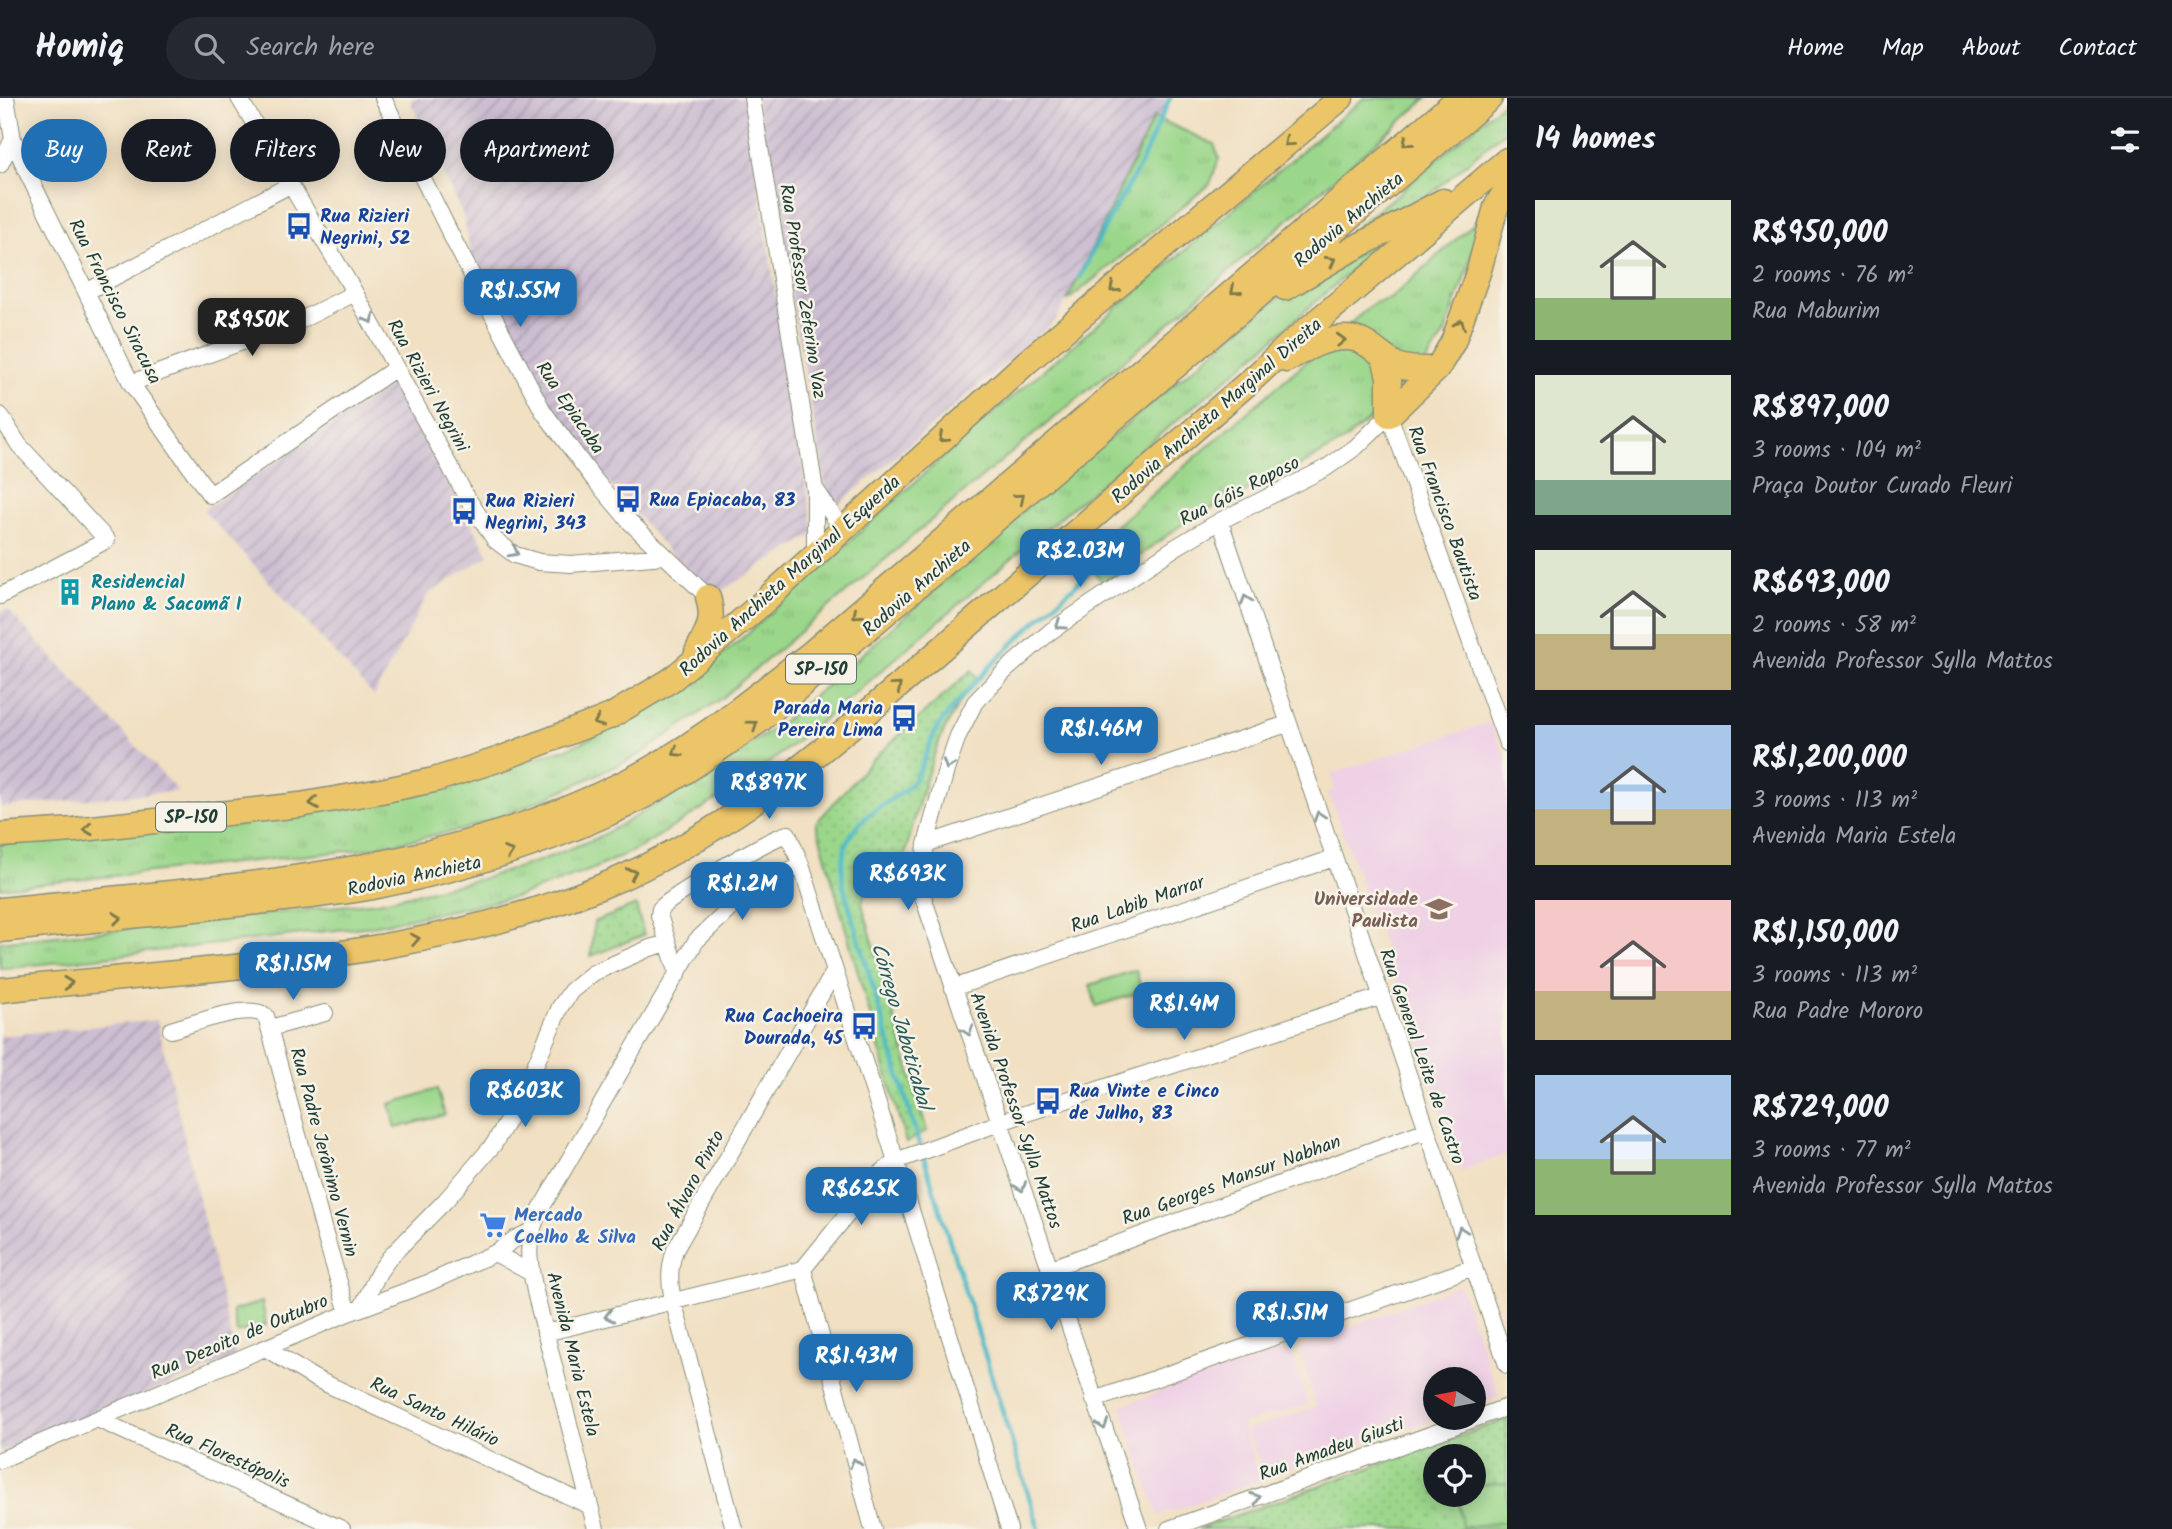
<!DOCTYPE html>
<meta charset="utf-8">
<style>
body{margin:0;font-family:Kalam,sans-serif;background:#242831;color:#f1f3f6;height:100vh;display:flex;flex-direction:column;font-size:26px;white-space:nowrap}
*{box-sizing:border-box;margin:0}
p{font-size:23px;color:#9ea1a6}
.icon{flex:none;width:38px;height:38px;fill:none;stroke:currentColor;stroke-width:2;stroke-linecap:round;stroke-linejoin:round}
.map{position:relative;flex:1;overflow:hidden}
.drawer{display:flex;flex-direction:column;background:#171b24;width:665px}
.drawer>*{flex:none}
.hud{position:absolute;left:21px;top:21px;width:665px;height:63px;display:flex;gap:14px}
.needle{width:46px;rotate:280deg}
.fabs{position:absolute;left:1423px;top:1269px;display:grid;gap:14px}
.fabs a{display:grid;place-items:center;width:63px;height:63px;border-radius:50%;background:#171b24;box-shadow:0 4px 18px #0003;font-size:35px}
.price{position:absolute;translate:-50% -60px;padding:0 16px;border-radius:14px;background:#1f6fb2;color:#fff;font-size:23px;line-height:46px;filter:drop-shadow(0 2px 4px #0008)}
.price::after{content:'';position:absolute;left:50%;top:42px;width:21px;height:16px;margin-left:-10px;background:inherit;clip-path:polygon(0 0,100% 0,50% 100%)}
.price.current{background:#222;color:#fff}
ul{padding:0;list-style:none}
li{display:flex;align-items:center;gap:21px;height:175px;padding:0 28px}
li span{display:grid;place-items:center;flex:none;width:196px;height:140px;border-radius:0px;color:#555}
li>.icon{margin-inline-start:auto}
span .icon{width:84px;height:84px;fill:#fffc;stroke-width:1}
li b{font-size:30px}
h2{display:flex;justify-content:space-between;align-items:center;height:84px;padding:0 28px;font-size:30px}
.chip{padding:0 24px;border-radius:32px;background:#171b24;box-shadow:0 4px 18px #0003;font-size:24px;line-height:63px}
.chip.current{background:#1f6fb2;color:#fff}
header{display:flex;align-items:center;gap:42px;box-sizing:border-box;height:98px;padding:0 35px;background:#171b24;border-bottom:2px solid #363941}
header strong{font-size:33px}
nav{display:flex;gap:38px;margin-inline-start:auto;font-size:24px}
.search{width:490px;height:63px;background:#242831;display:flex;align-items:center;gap:18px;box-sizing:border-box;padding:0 24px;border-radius:38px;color:#9ea1a6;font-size:26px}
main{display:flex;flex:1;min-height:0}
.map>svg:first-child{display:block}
.built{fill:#efd0e5}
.industrial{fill:url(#industrial-furrows)}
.grass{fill:url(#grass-tufts);stroke:#5d8a60;stroke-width:2}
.park{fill:url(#park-dots);stroke:#5d8a60;stroke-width:2;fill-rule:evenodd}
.pitch{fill:#9bd78b;stroke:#5d8a60;stroke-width:2}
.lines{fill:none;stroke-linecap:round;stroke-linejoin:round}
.stream{stroke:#4dbac7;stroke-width:4.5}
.minor-casing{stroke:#888e7b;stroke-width:18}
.highway-casing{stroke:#888e7b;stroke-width:27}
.minor{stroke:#fff;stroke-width:16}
.highway{stroke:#edc569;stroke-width:24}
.oneway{stroke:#7c7a4c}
.oneway2{stroke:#8f9e9a}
.labels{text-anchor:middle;stroke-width:5;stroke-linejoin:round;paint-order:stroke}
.shield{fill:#f7f3e8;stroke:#60746a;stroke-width:2}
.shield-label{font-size:18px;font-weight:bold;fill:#1f3d34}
.transit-label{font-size:19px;font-weight:bold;fill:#164399;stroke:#f7f3e8;text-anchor:start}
.street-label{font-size:19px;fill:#1f3d34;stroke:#f7f3e8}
.culture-label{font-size:19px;font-weight:bold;fill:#0d838f;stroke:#f7f3e8;text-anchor:start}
.education-label{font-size:19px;font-weight:bold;fill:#785e54;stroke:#f7f3e8;text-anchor:end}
.shop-label{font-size:19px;font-weight:bold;fill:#366cbe;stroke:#f7f3e8;text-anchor:start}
.water-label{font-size:21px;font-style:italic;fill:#2a5c59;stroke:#f7f3e8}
</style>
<header>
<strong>Homiq</strong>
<div class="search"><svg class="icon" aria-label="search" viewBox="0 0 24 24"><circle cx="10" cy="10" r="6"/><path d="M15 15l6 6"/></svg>Search here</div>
<nav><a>Home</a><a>Map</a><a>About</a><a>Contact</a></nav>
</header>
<main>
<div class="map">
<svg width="1507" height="1431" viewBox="0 0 1507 1431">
<defs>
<pattern id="industrial-furrows" width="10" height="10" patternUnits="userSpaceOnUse" patternTransform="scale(1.75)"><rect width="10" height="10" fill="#cdbed2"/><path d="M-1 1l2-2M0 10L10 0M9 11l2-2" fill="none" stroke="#a69cab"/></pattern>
<pattern id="grass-tufts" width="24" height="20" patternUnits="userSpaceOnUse" patternTransform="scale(1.75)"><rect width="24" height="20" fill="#9bd78b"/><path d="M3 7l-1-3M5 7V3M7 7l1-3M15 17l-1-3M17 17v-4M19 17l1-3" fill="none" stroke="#85b979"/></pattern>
<pattern id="park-dots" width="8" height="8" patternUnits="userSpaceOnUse" patternTransform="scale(1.75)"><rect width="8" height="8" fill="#9bd78b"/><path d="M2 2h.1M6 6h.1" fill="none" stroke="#85b979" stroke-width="1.8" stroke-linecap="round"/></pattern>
</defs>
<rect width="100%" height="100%" fill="#f7f3e8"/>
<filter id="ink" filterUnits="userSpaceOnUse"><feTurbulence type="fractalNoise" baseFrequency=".0143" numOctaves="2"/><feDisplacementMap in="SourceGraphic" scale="14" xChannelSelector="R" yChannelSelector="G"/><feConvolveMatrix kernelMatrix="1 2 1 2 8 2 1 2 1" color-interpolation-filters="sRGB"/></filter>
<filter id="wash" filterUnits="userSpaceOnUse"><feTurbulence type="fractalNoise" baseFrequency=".00686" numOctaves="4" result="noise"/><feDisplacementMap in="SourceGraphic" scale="28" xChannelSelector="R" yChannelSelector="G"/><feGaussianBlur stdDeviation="1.57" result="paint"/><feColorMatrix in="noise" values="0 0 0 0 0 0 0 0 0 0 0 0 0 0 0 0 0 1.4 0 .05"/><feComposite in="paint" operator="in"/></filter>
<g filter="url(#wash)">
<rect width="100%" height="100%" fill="#f1e0c2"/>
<path class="built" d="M1490,624L1507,663V1056L1461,1073L1413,928L1328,694L1335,692L1331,676Z
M1460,1187L1499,1299L1474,1307V1281H1435V1320H1438L1265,1379L1246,1332L1316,1309L1299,1248Z
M1291,1251L1309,1306L1241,1326L1261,1382L1158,1418L1121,1308L1206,1277Z"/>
<path class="industrial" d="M412,0H745L814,436L719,494L698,487L551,319L474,168L463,117L411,5Z
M756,0H1169V8L1056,222L830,414Z
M394,285L489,457L428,496L374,598L203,412Z
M7,511L178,693L0,709V515Z
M157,922L236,1260L0,1354V938Z"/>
<path class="grass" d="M1364,0H1427L1160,233L988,374L723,599L638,658L550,698L503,718L461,732L366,751L0,790V746L419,695L569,650L631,622L685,588L738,544L965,339Z
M1507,1V31L1421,104L1307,168L1400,94Z
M1154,19L1214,46L1219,60L1210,86L1067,203Z
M1482,118L1469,166L1445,235L1413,284L1345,342L1298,369L1189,421L1103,485L1082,457L1374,205L1390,201Z
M1394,135L1248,263L1034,441L845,604L748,682L639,750L593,771L516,799L372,828L0,871V844L378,804L481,781L539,763L597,740L677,695L776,629L833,582L1030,407L1268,208L1281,198Z"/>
<path class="park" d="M972,572L978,581C933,631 921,699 904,761L903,775C880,781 868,781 862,806L927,1033L906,1045L816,725L871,663Z
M636,807L644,837L591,858L594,824Z
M1507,1321V1431H1198ZM1435,1358H1474V1396H1435Z"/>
<path class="pitch" d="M1136,872L1142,894L1096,908L1090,887Z
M437,991L445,1017L396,1030L390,1006Z
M262,1204L266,1227L237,1235L232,1213Z
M1507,1385V1424L1462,1429L1458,1397L1474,1396V1388Z"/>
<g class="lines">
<path class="stream" d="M1080,179L1108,123L1139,69L1170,0
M920,1049L843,787C839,751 848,730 878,710C888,703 901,697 909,688C926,670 927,641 943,622C987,567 1038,521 1090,474
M923,1057L1039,1431"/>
</g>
</g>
<g filter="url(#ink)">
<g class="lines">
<defs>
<path id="minor" d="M6,0L13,41L26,72L131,285L210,397L396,270
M239,0L355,195L466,398L495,442L515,457L539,464L571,466L664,458
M383,0L454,143L543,313L593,380L630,424L708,499
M752,0L815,392V455
M0,67L13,41
M86,194L290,87
M131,285L301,222L355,195
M0,317L19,347L107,442L0,498
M816,392L842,431
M1220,423L1507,1267
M926,746L1287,626
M678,876L659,817L660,811C672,798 773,738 788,736L801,767L896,1063L1009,1431
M953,890L1334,760
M270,930L325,915
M171,932C193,926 248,904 266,918L325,1137L348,1215
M495,1155L531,1175
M803,1171L873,1431
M1049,1171L1427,1032
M362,1209L379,1174L390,1159L445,1103L494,1046L522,998L560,909L571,893L593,875L650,850L668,845
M545,1235L803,1171L881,1075L896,1063L1018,1018L1380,899
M265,1250L314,1280L590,1408
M1094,1302L1474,1169
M97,1321L342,1431
M0,1362L348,1215L428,1185L495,1155L515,1141L530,1134
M596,1431L536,1198C529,1164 524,1147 539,1114L696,843L737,804L767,785L801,767
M734,1431L673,1202C669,1183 669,1170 675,1152L834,874
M1139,1431L924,802L922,786L926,746L947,669L958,638L975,604L1006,572L1051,533L1176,449L1220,423L1326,370L1356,349L1389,317L1507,645
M1169,1431L1507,1309"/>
<path id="highway" d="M1285,190L1345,155L1443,103
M1384,259L1389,279V317
M1286,262C1304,252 1325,239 1347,240C1368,240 1380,260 1399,268C1411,272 1424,271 1437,271
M1389,317L1437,271L1453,244L1479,172L1496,109L1507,90
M697,554C708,531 715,525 708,499
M0,737L74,732L300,707L381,693L434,682L500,661L611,618L671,582L759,508L1028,263L1341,0
M0,812C213,789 431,782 626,684C692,651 751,602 809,557L1459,0
M0,832C69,825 137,817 205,810C261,803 318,799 373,789C453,773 531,750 605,717C660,693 711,657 759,623L1490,0
M0,892C195,871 417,863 600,789C737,734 845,634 955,539C1055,452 1156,365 1257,277L1289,247L1507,62"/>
</defs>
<use href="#minor" class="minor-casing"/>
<use href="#highway" class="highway-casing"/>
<use href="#minor" class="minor"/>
<use href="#highway" class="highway"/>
</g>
<defs><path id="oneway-chevron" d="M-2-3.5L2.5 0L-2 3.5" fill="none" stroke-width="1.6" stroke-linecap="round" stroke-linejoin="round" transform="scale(1.75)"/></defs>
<g class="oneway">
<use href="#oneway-chevron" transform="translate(1288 44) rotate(140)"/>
<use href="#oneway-chevron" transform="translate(1407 44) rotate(139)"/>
<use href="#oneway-chevron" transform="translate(1331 163) rotate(-29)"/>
<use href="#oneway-chevron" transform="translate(1114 190) rotate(140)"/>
<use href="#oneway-chevron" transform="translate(1235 192) rotate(139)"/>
<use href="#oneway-chevron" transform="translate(1460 226) rotate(-69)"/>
<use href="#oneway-chevron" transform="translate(1341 242) rotate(-2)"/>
<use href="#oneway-chevron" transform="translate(943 340) rotate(138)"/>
<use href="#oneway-chevron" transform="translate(1020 400) rotate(-40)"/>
<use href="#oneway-chevron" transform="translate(857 516) rotate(140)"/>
<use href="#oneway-chevron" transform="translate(897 589) rotate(-41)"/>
<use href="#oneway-chevron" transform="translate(598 624) rotate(157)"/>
<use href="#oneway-chevron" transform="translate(753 627) rotate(-36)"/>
<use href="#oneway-chevron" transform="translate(677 654) rotate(148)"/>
<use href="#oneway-chevron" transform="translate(314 705) rotate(171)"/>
<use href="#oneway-chevron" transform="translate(88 731) rotate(174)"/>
<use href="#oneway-chevron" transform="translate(509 754) rotate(-19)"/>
<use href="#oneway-chevron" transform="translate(632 775) rotate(-24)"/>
<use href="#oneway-chevron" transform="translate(117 820) rotate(-6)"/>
<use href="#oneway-chevron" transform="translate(415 841) rotate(-11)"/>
<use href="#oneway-chevron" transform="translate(68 885) rotate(-6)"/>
</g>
<g class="oneway2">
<use href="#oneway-chevron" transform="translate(370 221) rotate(61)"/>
<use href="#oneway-chevron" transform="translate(514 454) rotate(28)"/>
<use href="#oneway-chevron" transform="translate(1246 502) rotate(-108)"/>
<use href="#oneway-chevron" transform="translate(1060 527) rotate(145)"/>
<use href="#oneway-chevron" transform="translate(948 667) rotate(109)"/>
<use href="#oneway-chevron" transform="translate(1319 718) rotate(-109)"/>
<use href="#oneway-chevron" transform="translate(968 933) rotate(71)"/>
<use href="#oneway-chevron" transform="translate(1021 1089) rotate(71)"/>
<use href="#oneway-chevron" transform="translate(1461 1133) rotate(-109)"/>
<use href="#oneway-chevron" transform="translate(609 1218) rotate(166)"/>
<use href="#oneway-chevron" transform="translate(1103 1327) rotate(71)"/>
<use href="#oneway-chevron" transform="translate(855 1365) rotate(-105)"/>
<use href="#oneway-chevron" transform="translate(1256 1400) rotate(-20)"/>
</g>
</g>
<defs>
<symbol id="bus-bare" viewBox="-9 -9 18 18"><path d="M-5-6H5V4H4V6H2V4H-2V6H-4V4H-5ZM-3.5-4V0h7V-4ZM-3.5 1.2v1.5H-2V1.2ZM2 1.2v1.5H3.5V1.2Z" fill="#1a4fb4" stroke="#f7f3e8" stroke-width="2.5" paint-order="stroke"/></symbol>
<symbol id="building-bare" viewBox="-9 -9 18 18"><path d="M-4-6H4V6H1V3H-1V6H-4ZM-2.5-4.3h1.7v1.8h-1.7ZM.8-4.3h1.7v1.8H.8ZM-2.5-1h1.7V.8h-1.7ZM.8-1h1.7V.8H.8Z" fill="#0f9aa8" stroke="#f7f3e8" stroke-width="2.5" paint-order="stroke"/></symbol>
<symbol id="university-bare" viewBox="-9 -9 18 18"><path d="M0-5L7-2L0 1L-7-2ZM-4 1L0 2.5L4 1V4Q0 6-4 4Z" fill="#8d6e63" stroke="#f7f3e8" stroke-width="2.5" paint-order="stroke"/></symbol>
<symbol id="supermarket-bare" viewBox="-9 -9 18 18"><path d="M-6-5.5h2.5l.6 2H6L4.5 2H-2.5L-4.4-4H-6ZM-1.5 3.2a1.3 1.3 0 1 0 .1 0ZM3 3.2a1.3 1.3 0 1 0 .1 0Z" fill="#3f7fe0" stroke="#f7f3e8" stroke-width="2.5" paint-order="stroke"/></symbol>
</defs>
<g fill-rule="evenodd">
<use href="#bus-bare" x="280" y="109" width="38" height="38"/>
<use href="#bus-bare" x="609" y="382" width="38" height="38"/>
<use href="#bus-bare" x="445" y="394" width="38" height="38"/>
<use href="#building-bare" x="51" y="475" width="38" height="38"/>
<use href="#bus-bare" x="885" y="601" width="38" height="38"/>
<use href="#university-bare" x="1420" y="792" width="38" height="38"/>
<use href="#bus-bare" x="845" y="909" width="38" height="38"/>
<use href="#bus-bare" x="1029" y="984" width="38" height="38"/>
<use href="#supermarket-bare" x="474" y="1108" width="38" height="38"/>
</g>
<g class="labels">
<g class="shield">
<rect x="786" y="556.5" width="70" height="29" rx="5"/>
<rect x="156" y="704.5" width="70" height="29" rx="5"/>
</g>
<g class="shield-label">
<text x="821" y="577">SP-150</text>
<text x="191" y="725">SP-150</text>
</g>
<g class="transit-label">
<text x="320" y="124">Rua Rizieri<tspan x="320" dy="22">Negrini, 52</tspan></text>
<text x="649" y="408">Rua Epiacaba, 83</text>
<text x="485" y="409">Rua Rizieri<tspan x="485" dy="22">Negrini, 343</tspan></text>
<text x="883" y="616" text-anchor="end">Parada Maria<tspan x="883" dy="22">Pereira Lima</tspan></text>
<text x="843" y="924" text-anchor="end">Rua Cachoeira<tspan x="843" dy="22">Dourada, 45</tspan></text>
<text x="1069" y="999">Rua Vinte e Cinco<tspan x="1069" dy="22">de Julho, 83</tspan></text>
</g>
<g class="street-label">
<text transform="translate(1348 121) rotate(-40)" y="7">Rodovia Anchieta</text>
<text transform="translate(804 193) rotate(81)" y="7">Rua Professor Zeferino Vaz</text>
<text transform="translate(116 203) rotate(63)" y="7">Rua Francisco Siracusa</text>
<text transform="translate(429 287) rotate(61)" y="7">Rua Rizieri Negrini</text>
<text transform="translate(571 309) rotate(56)" y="7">Rua Epiacaba</text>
<text transform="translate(1216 312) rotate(-41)" y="7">Rodovia Anchieta Marginal Direita</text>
<text transform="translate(1239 392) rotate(-27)" y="7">Rua Góis Raposo</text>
<text transform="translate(1446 415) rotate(70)" y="7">Rua Francisco Bautista</text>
<text transform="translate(789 477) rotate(-42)" y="7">Rodovia Anchieta Marginal Esquerda</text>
<text transform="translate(916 489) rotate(-41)" y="7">Rodovia Anchieta</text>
<text transform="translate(414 777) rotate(-12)" y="7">Rodovia Anchieta</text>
<text transform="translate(1137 805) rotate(-19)" y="7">Rua Labib Marrar</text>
<text transform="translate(1423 958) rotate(71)" y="7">Rua General Leite de Castro</text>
<text transform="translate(1017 1012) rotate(71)" y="7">Avenida Professor Sylla Mattos</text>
<text transform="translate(325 1054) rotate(75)" y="7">Rua Padre Jerônimo Vernin</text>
<text transform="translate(1231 1081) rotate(-20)" y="7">Rua Georges Mansur Nabhan</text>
<text transform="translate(687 1092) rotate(-62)" y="7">Rua Álvaro Pinto</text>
<text transform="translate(239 1238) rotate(-23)" y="7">Rua Dezoito de Outubro</text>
<text transform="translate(574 1256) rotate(76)" y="7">Avenida Maria Estela</text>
<text transform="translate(435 1313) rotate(25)" y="7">Rua Santo Hilário</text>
<text transform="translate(1331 1350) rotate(-20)" y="7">Rua Amadeu Giusti</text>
<text transform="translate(228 1357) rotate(24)" y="7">Rua Florestópolis</text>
</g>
<g class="culture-label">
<text x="91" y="490">Residencial<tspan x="91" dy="22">Plano &amp; Sacomã I</tspan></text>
</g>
<g class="education-label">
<text x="1418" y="807">Universidade<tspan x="1418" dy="22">Paulista</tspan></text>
</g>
<g class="shop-label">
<text x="514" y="1123">Mercado<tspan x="514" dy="22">Coelho &amp; Silva</tspan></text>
</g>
<g class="water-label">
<text transform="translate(902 928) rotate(74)" y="7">Córrego Jaboticabal</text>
</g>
</g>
</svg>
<div class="fabs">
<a><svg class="needle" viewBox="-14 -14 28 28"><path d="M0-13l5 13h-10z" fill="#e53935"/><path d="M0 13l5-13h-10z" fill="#9ea1a6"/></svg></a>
<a><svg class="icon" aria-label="locate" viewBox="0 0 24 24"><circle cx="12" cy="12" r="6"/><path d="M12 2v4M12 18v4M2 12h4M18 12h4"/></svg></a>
</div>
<b class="price" style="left:520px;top:231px">R$1.55M</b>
<b class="price current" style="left:252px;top:260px">R$950K</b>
<b class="price" style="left:1080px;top:491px">R$2.03M</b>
<b class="price" style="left:1101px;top:669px">R$1.46M</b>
<b class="price" style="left:769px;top:723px">R$897K</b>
<b class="price" style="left:908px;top:814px">R$693K</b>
<b class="price" style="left:742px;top:824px">R$1.2M</b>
<b class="price" style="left:293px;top:904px">R$1.15M</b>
<b class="price" style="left:1184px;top:944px">R$1.4M</b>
<b class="price" style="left:525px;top:1031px">R$603K</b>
<b class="price" style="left:861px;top:1129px">R$625K</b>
<b class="price" style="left:1051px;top:1234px">R$729K</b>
<b class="price" style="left:1290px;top:1253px">R$1.51M</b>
<b class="price" style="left:856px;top:1296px">R$1.43M</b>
<div class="hud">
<a class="chip current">Buy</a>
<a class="chip">Rent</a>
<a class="chip">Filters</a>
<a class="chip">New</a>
<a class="chip">Apartment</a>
</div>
</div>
<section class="drawer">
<h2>14 homes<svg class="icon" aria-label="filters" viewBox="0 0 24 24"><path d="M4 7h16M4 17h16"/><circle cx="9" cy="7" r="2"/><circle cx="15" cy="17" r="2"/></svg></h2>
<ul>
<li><span style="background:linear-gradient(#dfe7d0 70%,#8fb573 0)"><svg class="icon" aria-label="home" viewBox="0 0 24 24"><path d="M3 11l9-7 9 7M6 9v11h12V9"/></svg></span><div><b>R$950,000</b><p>2 rooms · 76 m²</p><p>Rua Maburim</p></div></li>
<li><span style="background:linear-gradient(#dfe7d0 75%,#7fa58c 0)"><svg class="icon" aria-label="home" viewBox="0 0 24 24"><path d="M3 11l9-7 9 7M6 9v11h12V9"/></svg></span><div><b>R$897,000</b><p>3 rooms · 104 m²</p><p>Praça Doutor Curado Fleuri</p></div></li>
<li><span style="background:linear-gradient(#dfe7d0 60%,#c2b280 0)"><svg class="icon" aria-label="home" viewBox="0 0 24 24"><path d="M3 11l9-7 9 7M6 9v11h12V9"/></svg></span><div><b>R$693,000</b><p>2 rooms · 58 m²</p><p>Avenida Professor Sylla Mattos</p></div></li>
<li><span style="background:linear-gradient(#a9c7e8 60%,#c2b280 0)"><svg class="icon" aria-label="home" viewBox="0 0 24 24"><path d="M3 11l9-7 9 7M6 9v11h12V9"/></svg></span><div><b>R$1,200,000</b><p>3 rooms · 113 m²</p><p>Avenida Maria Estela</p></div></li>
<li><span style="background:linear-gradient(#f6c9c9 65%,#c2b280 0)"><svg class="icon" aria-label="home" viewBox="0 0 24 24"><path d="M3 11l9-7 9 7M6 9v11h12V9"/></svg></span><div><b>R$1,150,000</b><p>3 rooms · 113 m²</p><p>Rua Padre Mororo</p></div></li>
<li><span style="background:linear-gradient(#a9c7e8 60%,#8fb573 0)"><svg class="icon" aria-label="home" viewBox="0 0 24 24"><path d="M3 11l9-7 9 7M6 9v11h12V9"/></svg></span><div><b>R$729,000</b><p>3 rooms · 77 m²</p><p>Avenida Professor Sylla Mattos</p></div></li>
</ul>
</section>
</main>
